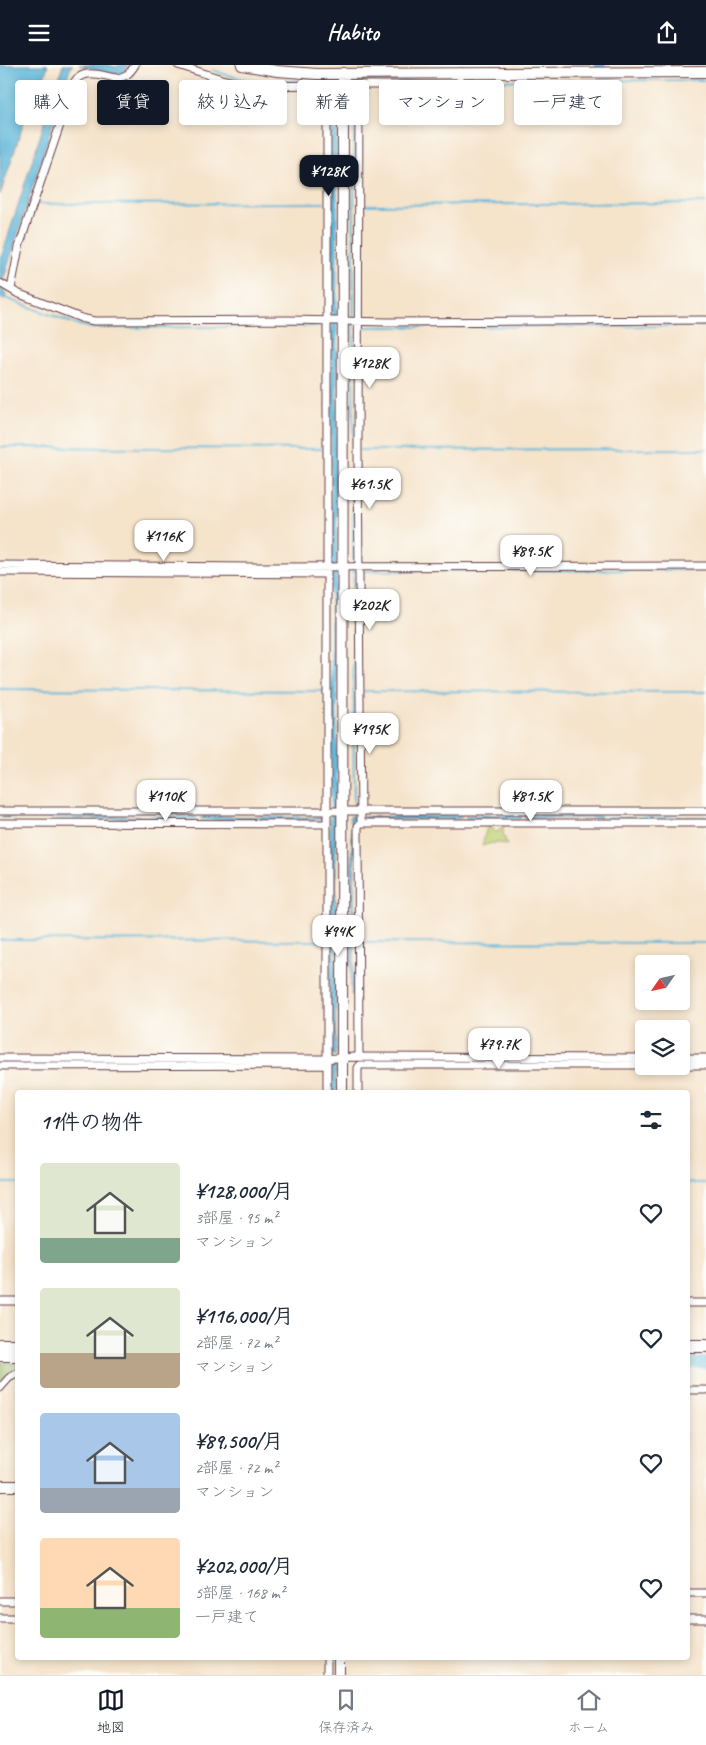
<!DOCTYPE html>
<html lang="ja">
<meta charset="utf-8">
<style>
body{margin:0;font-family:Caveat,"Klee One",sans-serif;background:#f6f6f7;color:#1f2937;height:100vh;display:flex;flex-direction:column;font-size:19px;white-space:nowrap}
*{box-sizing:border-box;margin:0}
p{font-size:16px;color:#747a83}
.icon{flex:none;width:28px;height:28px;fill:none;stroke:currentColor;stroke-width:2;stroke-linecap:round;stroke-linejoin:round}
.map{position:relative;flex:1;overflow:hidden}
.sheet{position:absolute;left:15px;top:1025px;width:675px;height:570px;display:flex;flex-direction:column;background:#fff;border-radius:5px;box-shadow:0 2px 8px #0003}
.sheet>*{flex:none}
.hud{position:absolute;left:15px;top:15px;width:676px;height:45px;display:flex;gap:10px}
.needle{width:32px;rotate:236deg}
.fabs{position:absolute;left:635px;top:890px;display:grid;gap:10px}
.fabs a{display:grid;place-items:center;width:55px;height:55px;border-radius:5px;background:#fff;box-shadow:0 2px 8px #0003;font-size:25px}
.price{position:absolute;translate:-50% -42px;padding:0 11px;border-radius:10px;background:#fff;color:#222;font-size:16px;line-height:32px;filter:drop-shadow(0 1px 2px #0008)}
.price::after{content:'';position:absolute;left:50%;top:30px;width:15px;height:11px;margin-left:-8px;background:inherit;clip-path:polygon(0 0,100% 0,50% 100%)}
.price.selected{background:#111827;color:#fff}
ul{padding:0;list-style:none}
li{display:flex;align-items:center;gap:15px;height:125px;padding:0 25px}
li span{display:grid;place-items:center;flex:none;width:140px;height:100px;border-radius:5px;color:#555}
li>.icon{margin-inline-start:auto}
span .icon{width:60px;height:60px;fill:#fffc;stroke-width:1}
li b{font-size:21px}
h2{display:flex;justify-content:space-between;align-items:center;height:60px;padding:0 25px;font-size:21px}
.tag{padding:0 18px;border-radius:5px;background:#fff;box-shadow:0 2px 8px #0003;font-size:18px;line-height:45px}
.tag.selected{background:#111827;color:#fff}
header{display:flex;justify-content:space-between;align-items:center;height:65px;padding:0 25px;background:#111827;color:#fff;font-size:22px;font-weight:600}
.dock{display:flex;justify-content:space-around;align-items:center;height:70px;border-top:1px solid #e0e1e3;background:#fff;font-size:14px;color:#747a83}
.dock a{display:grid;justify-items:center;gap:2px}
.dock .selected{color:#111827}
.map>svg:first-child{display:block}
.green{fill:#bed275;stroke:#847850}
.forest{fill:#96b466;stroke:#706a48}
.water{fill:#5bb6d9;stroke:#526a82}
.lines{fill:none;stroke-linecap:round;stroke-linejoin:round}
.stream{stroke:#5bb6d9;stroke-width:2}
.canal{stroke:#5bb6d9;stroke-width:7}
.river{stroke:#5bb6d9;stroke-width:12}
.street-casing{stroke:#643c43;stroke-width:9}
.secondary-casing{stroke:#643c43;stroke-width:12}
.highway-casing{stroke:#643c43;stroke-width:14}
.street{stroke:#fff;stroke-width:7}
.secondary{stroke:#fff;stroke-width:10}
.highway{stroke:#fff;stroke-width:12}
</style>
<header><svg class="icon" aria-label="menu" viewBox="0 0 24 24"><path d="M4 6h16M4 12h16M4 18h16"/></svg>Habito<svg class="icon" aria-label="share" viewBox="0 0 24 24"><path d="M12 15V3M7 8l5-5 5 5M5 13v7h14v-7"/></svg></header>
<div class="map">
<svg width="706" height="1610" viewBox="0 0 706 1610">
<rect width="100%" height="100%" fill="#fdfcf7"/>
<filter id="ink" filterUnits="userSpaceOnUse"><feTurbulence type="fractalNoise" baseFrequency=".02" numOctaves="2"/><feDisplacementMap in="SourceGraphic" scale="10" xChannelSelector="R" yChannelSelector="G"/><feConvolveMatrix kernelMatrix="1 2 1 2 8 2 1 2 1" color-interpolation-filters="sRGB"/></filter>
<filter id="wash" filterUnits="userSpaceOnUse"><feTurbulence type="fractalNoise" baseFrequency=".0096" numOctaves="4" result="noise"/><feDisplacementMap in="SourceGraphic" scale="20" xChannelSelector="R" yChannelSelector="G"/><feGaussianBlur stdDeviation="1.12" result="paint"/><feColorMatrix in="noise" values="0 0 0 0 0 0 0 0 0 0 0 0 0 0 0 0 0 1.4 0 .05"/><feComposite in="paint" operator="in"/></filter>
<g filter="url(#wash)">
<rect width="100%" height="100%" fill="#f5e3ca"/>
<path class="green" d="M503,761V769L507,780C498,776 491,778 482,781L487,762H493L494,767H498L501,762Z"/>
<path class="forest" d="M0,1297L17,1298V1304L7,1309L0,1316Z"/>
<path class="water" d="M0,0H48L45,10L38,14L0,130Z
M63,0H73L71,1L1,222L6,230L5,234L0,233V196Z
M79,0H109L115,2L121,0H128L123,8L112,9Z
M462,750L461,754L363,755V752Z
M466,750H522L521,754H466Z
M525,750H600V753L525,754Z
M73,751H196V755L74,754Z
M201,751L323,752V755H201Z
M335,751L336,752V990L332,991L330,988V752Z
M350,751L358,752L359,755L355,758L354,930H351L352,758L350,757Z
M331,997H336V1027H331Z"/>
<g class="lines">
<path class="stream" d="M463,2V0
M213,5L227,10L253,16H334
M350,16L706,15
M38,139L324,138
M363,140L706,138
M0,231L75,259L93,263L324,261
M361,262L706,261
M0,382L322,384
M331,384H334
M360,385L706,384
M353,500L354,24
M353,505L354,753
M353,506L706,505
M0,624L325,626
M331,626H333
M363,626L706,627
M0,752L74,753
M599,753L706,752
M0,875L324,876
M362,877L706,878
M0,997H85
M0,1118H18
M688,1118H706
M688,1524H706
M688,1550H706
M332,1592V1610"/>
<path class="canal" d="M334,760V16"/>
<path class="river" d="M600,0V1
M688,1298H706"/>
</g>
</g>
<g filter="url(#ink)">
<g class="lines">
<defs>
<path id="street" d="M178,0L225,15L253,21L329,20
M359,20L358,386L361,758
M0,218L17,228L81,253L94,256L288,255L389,257L706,255
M11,224L19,182L31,145L75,16C85,3 102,11 117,13C126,12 130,8 135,0
M0,500L254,502L706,501
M0,507L327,509
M0,746H706
M0,758L327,759
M359,992L358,761L361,758H706
M0,993L321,994L354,992L644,993
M681,993H706
M681,1000H706
M0,1001L327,1000
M327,1028V40L329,38V20H460V7
M358,1028V1003L360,1000H644
M0,1236H18
M688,1238H706
M0,1323L9,1313L18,1308
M688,1325H706
M688,1528H706
M0,1536H18
M0,1553H18
M688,1554H706
M327,1592V1610"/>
<path id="secondary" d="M242,0L277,6L317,9L706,7
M342,1028L343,8
M0,1421H18
M339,1592V1610"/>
<path id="highway" d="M0,1280H18
M688,1281H706
M0,1290H18"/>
</defs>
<use href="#street" class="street-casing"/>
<use href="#secondary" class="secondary-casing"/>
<use href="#highway" class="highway-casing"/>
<use href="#street" class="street"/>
<use href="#secondary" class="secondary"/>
<use href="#highway" class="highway"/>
</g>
</g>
</svg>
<div class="fabs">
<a><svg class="needle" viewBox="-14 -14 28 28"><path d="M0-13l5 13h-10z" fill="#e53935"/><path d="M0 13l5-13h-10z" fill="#747a83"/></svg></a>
<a><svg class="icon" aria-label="layers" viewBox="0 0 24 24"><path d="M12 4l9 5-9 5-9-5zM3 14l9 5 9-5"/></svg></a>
</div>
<b class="price selected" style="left:329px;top:132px">¥128K</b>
<b class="price" style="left:370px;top:324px">¥128K</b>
<b class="price" style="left:370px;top:445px">¥61.5K</b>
<b class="price" style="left:164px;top:497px">¥116K</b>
<b class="price" style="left:531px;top:512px">¥89.5K</b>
<b class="price" style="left:370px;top:566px">¥202K</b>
<b class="price" style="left:370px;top:690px">¥195K</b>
<b class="price" style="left:166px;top:757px">¥110K</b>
<b class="price" style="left:531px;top:757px">¥81.5K</b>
<b class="price" style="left:338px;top:892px">¥94K</b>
<b class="price" style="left:499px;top:1005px">¥79.7K</b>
<div class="hud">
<a class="tag">購入</a>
<a class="tag selected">賃貸</a>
<a class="tag">絞り込み</a>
<a class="tag">新着</a>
<a class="tag">マンション</a>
<a class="tag">一戸建て</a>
</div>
<section class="sheet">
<h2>11件の物件<svg class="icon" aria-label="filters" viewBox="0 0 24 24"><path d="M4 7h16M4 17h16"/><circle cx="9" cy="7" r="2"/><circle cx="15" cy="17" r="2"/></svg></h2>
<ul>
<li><span style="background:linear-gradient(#dfe7d0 75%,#7fa58c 0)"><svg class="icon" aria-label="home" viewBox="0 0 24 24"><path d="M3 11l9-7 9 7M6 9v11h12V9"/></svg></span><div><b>¥128,000/月</b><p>3部屋 · 95 m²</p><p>マンション</p></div><svg class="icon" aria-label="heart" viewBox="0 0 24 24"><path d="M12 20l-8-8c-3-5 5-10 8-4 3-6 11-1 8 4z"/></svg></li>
<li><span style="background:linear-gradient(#dfe7d0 65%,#b9a48a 0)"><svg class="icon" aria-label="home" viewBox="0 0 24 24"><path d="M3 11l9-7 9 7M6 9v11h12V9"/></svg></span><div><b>¥116,000/月</b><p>2部屋 · 72 m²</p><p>マンション</p></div><svg class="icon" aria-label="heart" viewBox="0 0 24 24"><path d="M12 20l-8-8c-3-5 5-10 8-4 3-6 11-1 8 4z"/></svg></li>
<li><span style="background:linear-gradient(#a9c7e8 75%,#9aa5b1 0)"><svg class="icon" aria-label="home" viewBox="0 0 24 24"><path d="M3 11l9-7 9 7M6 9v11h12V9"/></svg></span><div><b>¥89,500/月</b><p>2部屋 · 72 m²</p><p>マンション</p></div><svg class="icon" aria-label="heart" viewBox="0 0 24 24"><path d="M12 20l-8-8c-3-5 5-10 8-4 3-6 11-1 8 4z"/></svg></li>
<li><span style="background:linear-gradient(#ffd9b3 70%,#8fb573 0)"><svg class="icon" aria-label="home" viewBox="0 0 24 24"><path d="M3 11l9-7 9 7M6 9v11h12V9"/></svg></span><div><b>¥202,000/月</b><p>5部屋 · 168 m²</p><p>一戸建て</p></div><svg class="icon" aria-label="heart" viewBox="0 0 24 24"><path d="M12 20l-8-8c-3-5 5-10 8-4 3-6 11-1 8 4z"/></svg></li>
</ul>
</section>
</div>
<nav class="dock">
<a class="selected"><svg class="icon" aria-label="map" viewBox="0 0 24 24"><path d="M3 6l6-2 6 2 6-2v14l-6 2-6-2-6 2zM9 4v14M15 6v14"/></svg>地図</a>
<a><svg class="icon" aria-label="saved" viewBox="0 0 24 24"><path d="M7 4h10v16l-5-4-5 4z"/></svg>保存済み</a>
<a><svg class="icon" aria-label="home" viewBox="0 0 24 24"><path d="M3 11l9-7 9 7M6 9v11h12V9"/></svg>ホーム</a>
</nav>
